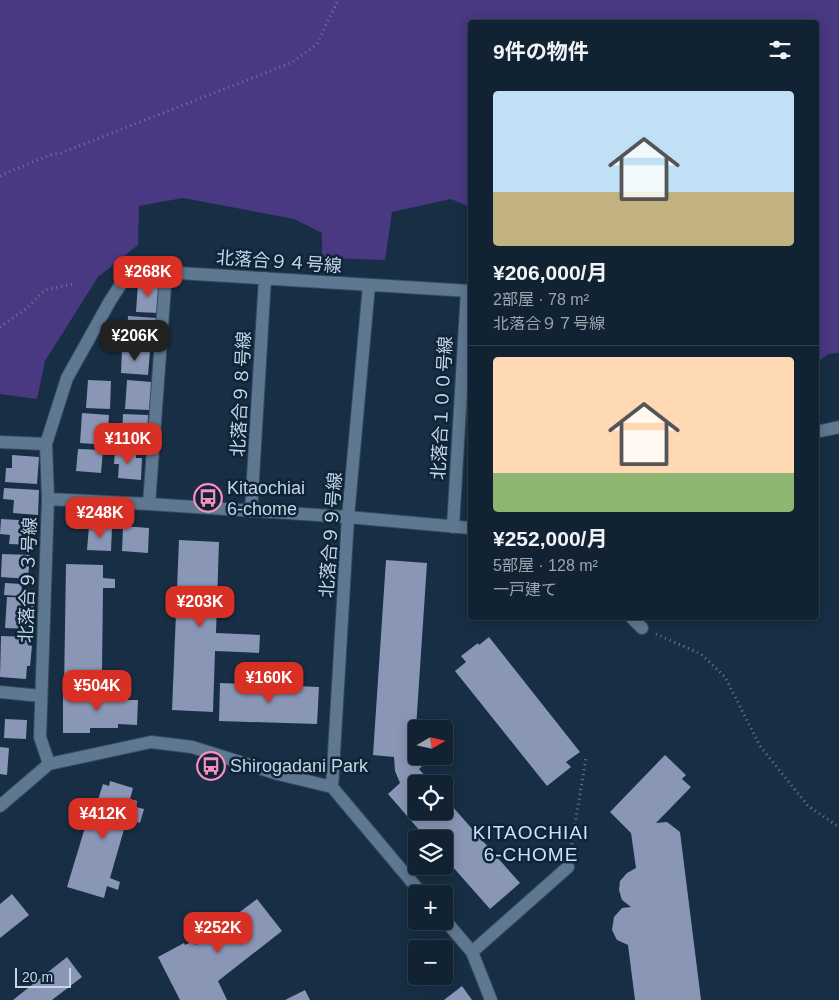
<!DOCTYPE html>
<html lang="ja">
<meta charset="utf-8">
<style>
body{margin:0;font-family:Helvetica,"Noto Sans JP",sans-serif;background:#1e2f3f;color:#f1f3f6;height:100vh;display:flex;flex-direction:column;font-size:19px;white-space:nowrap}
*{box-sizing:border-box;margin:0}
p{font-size:16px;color:#9ca4ac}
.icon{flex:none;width:28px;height:28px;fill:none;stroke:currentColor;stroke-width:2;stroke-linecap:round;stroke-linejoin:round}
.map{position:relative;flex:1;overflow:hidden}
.sheet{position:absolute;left:468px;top:20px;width:351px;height:600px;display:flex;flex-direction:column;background:#123;border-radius:5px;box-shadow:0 2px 12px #0003,0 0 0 1px #303f4e}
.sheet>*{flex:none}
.needle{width:32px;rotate:81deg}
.buttons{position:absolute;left:408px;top:720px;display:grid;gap:10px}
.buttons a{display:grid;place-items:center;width:45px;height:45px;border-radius:5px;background:#123;box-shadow:0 2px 12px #0003,0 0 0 1px #303f4e;font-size:25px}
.scale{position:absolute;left:15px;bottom:12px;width:56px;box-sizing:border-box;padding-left:5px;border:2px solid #c7d5e3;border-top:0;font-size:14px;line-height:18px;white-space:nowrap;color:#c7d5e3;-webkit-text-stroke:4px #0d2439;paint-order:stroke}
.price{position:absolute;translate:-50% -42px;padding:0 11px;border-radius:10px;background:#d93025;color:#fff;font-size:16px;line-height:32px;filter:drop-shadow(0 1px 2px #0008)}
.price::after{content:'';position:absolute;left:50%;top:30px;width:15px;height:11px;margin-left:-8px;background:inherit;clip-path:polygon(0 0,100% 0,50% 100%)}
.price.on{background:#222;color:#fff}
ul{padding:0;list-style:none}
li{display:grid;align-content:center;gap:10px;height:265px;padding:0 25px}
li+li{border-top:1px solid #303f4e}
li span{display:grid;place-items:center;height:155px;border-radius:5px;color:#555}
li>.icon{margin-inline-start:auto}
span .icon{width:90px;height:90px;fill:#fffc;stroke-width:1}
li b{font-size:21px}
h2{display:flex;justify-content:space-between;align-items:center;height:60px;padding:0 25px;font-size:21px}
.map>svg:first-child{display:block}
.green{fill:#493882}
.building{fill:#8a96b6}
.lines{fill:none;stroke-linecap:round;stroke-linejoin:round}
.minor-casing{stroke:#384b5d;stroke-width:14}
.path{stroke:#6a7d8f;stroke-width:3;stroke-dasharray:1 4;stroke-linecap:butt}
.minor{stroke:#5e7891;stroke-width:12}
.labels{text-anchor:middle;stroke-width:5;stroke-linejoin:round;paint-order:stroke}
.street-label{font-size:18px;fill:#c7d5e3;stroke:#0d2439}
.poi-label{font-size:18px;fill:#c7d5e3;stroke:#0d2439;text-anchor:start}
.neighbourhood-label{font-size:19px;letter-spacing:1px;fill:#cce2f9;stroke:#0d2439}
</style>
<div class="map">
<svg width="839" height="1000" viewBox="0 0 839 1000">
<rect width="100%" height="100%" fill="#172e44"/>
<path class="green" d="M0,0H839V353L828,354L816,363V22H470V207L451,199L392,212L385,260L322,258V233L294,219L183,198L139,206L138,245L98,277L45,361L37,399L0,394Z"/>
<path class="building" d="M138,283L161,285L159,313L136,312Z
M128,316L157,318L156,340L127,338Z
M122,349L150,351L148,375L121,373Z
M88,380L111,381L110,409L86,408Z
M127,380L152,382L150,410L125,409Z
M82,413L109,415L107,445L80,443Z
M123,414L148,415L147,438L122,436Z
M78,449L103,450L101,473L76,471Z
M115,450L136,452V458H142L141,480L118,478L119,464H114Z
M12,455L39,457L37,484L5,482L6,468H12Z
M4,488L39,490L38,515L13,513L14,500L3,499Z
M1,519L36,521V536H32L31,545L9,544L10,535L0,534Z
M89,526L112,528L111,551L87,550Z
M123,526L149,528L148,553L122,551Z
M179,540L219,542L216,633L260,635L259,653L215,651L213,712L172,710Z
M2,554L30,555L28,579L1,577Z
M386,560L427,563L414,758L427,756L429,759L419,769L432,784H416V811H444V797L520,883L490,909L444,857V839H427L388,794L400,783L395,771L394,757L373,755Z
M66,564L103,565V578L115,579V588H103L102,670L112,671V677H118L117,687H99V690L64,689Z
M5,583L22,584L21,596L4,595Z
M7,597L34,598L32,629L5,628Z
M1,636L28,637V645L32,646L30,666H27L26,679L0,677Z
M489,637L580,752L566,762L571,767L547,786L455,671L466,662L461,656L478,643L479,645Z
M220,683L319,687L317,724L219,721Z
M63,694L128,695V700H138L137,725L118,724V728H90V733H63Z
M5,719L27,720L26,739L4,738Z
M0,747L9,748L7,775L0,774Z
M665,755L686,775L682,779L691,787L656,823L667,822L680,832L701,1000H635L628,945L617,940L612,930L614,917L622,908L631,907L622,900L619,890L620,881L627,873L636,868L631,833L610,812Z
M110,781L133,788L130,799L137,801L136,807L144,809L140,823L127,819L110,878L120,882L118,890L107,886L104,898L67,887L93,801L97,803L103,784L109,786Z
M12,894L29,915L0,938V904Z
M257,899L282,931L218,981L227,1000H180L158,957L184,943L185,945L194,941L196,945Z
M67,957L82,977L52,1000H13Z
M462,986L472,1000H444Z
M305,990L310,1000H285Z"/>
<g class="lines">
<defs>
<path id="minor" d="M816,432L839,427
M0,442L46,444
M48,499L46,444L67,378L110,301L130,270L470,291
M149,504L166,272
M251,511L265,278
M453,527L467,291
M632,618L642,628
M0,692L41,696
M49,764L151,742L192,747L278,774L332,787L422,894
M332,787L348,517L369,285
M0,806L49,764L40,737L48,499L149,504L348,517L470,528
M444,919L472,952L568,867
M472,952L491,1000"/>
</defs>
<use href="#minor" class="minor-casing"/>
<path class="path" d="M0,176L49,155L61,153L293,62L317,44L338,0
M0,327L26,309L45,290L73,284
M656,634L701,654L725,677L760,746L808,806L839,827
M570,854L586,758"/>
<use href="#minor" class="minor"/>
</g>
<defs>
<symbol id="bus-ring" viewBox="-11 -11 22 22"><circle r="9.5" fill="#0d2439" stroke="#fd8ec0" stroke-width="1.5"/><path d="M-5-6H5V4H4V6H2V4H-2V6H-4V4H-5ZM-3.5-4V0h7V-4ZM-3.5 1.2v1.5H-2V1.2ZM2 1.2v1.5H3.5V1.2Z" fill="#fd8ec0"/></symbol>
</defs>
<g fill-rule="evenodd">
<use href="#bus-ring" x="192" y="482" width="32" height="32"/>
<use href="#bus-ring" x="195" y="750" width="32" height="32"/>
</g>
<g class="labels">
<g class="street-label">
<text transform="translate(279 262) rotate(4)" y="6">北落合９４号線</text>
<text transform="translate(241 394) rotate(-87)" y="6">北落合９８号線</text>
<text transform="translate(442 408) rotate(-87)" y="6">北落合１００号線</text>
<text transform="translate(331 535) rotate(-86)" y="6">北落合９９号線</text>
<text transform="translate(28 580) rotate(-88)" y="6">北落合９３号線</text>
</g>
<g class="poi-label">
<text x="227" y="494">Kitaochiai<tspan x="227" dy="21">6-chome</tspan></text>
<text x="230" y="772">Shirogadani Park</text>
</g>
<g class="neighbourhood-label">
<text x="531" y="839">KITAOCHIAI<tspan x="531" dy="22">6-CHOME</tspan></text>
</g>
</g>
</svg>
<div class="buttons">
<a><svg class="needle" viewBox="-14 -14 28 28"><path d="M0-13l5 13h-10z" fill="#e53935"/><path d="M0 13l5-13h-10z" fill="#9ca4ac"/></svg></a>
<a><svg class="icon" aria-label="locate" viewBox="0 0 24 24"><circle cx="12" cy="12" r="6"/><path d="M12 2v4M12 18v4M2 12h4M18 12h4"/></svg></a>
<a><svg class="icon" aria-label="layers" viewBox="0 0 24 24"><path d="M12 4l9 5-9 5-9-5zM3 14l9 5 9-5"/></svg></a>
<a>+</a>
<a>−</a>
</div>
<div class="scale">20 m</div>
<b class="price" style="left:148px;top:298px">¥268K</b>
<b class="price on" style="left:135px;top:362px">¥206K</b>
<b class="price" style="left:128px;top:465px">¥110K</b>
<b class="price" style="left:100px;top:539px">¥248K</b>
<b class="price" style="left:200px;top:628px">¥203K</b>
<b class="price" style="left:269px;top:704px">¥160K</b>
<b class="price" style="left:97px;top:712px">¥504K</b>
<b class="price" style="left:103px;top:840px">¥412K</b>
<b class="price" style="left:218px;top:954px">¥252K</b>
<section class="sheet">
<h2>9件の物件<svg class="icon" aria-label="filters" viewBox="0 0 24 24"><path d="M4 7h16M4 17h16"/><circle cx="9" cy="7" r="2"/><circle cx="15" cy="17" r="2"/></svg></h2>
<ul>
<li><span style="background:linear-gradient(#bfe0f5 65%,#c2b280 0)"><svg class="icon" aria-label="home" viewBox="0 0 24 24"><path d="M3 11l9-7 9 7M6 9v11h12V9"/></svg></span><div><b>¥206,000/月</b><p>2部屋 · 78 m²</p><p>北落合９７号線</p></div></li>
<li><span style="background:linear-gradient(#ffd9b3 75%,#8fb573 0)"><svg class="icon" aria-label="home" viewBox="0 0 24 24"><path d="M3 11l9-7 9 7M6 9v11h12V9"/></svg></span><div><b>¥252,000/月</b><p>5部屋 · 128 m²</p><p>一戸建て</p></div></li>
</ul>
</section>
</div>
